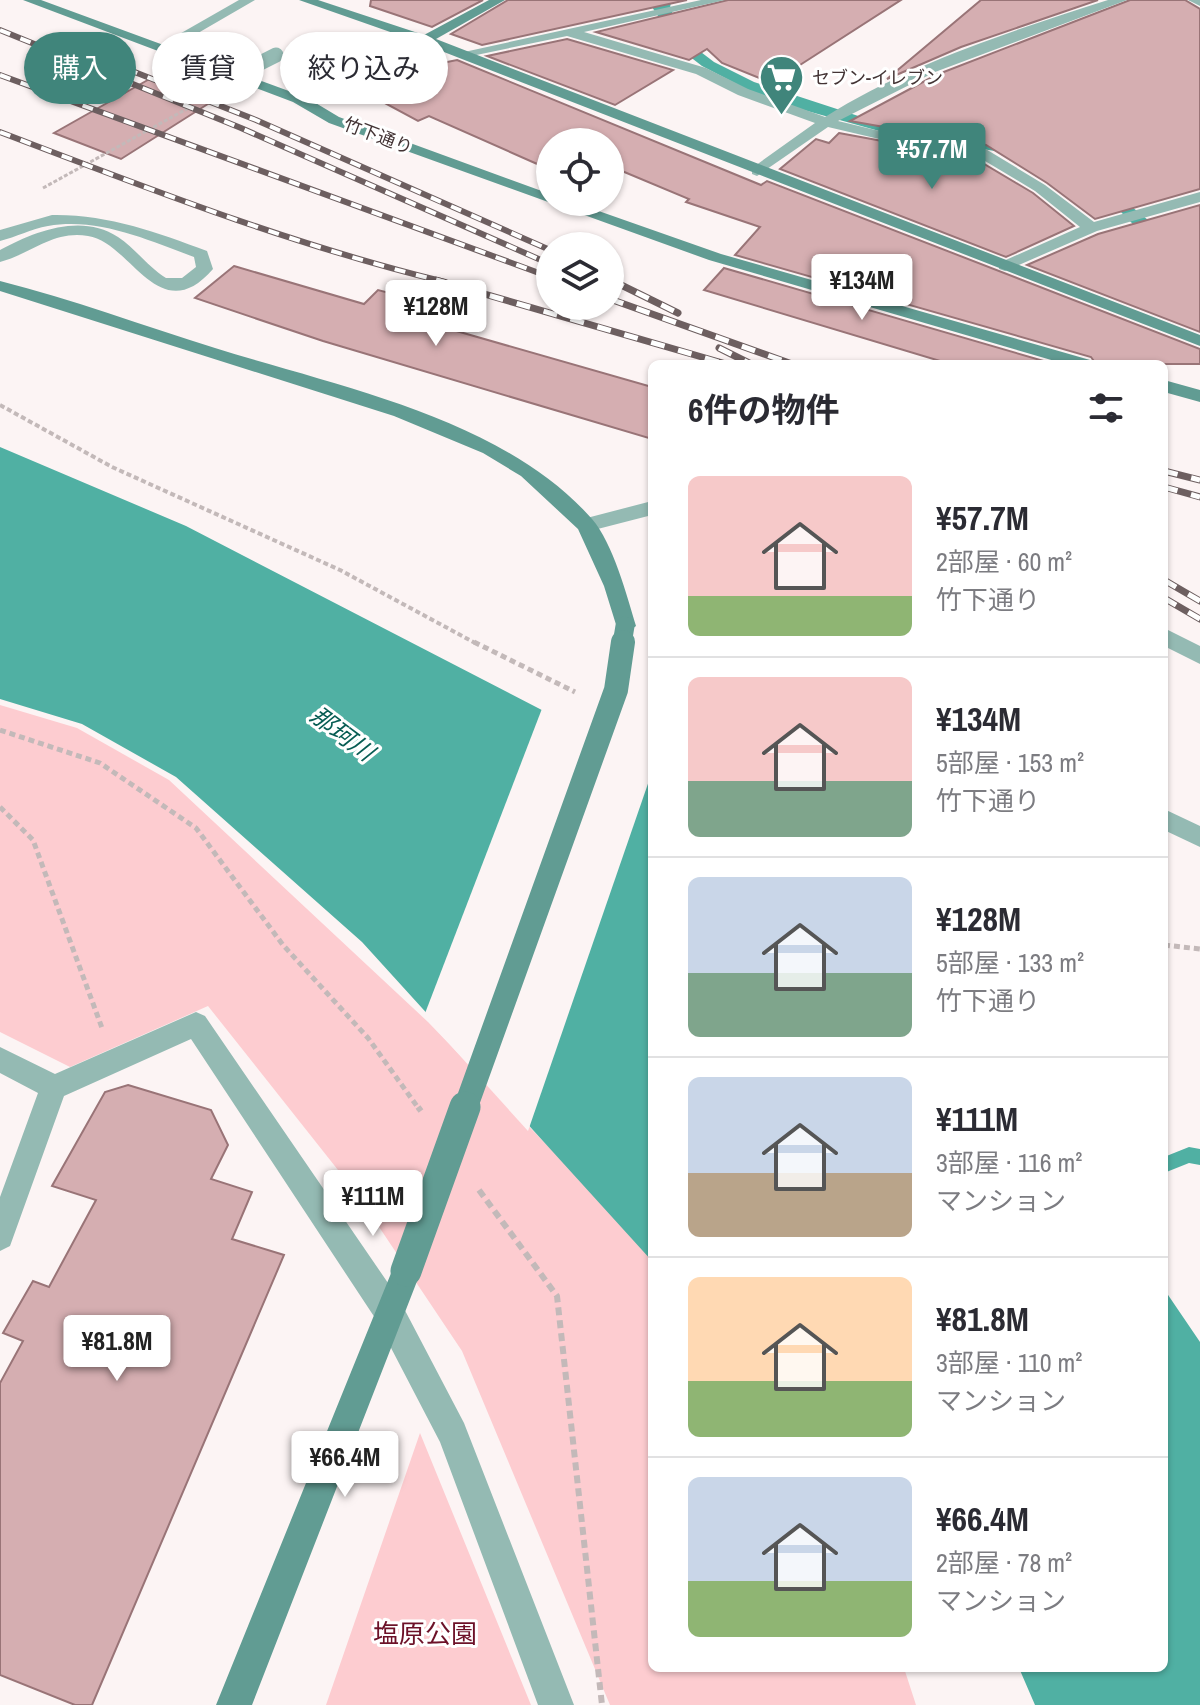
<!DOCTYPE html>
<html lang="ja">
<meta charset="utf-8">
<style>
body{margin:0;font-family:"Archivo Narrow","Noto Sans JP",sans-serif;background:#f2f2f3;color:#2b2b33;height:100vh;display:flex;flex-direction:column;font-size:30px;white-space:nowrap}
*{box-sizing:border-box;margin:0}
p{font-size:26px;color:#7c7c81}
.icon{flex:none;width:44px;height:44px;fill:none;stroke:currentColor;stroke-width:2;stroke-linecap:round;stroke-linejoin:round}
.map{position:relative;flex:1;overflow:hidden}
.details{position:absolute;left:648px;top:360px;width:520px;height:1312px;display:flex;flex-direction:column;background:#fff;border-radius:12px;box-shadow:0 2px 6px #0004}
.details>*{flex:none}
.top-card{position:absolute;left:24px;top:32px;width:504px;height:72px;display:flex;gap:16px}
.fabs{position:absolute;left:536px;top:128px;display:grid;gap:16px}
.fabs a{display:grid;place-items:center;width:88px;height:88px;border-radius:50%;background:#fff;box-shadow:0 2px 6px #0004;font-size:40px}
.price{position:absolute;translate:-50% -68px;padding:0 18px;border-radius:8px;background:#fff;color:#222;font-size:26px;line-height:52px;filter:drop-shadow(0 2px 4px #0008)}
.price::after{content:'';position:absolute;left:50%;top:48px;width:24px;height:18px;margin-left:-12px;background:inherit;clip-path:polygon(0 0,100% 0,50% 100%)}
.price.active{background:#40857b;color:#fff}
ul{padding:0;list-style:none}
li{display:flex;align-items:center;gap:24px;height:200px;padding:0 40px}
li+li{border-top:2px solid #e1e1e2}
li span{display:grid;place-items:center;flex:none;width:224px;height:160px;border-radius:12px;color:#555}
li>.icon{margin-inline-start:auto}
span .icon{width:96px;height:96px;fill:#fffc;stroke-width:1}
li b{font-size:34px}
h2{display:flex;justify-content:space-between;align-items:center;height:96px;padding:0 40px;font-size:34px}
.pill{padding:0 28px;border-radius:36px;background:#fff;box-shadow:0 2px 6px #0004;font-size:28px;line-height:72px}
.pill.active{background:#40857b;color:#fff}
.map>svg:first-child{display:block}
.green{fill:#fdccd0}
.water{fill:#50b0a3}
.pier{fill:#fcf4f4}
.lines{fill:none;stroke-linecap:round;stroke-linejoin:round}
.stream{fill:#50b0a3;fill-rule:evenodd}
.building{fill:#d5aeb1;stroke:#997477;stroke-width:2}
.path-far3{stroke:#c3b9b9;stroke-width:3;stroke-dasharray:4 2;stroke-linecap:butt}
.path-far2{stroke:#c3b9b9;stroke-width:4;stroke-dasharray:5 3;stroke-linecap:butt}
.path-far1{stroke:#c3b9b9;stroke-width:5;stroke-dasharray:6 4;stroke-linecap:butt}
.path{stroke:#c3b9b9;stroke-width:6;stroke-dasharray:8 5;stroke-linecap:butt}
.lane{fill:#94bab3;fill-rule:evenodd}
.street{fill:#94bab3;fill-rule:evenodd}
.secondary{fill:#619c93;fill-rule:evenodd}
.rail-far1-casing{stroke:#6d5f60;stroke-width:6}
.rail-casing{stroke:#6d5f60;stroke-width:7}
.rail-far1{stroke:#fff;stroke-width:4;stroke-dasharray:11;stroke-linecap:butt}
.rail{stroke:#fff;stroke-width:5;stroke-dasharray:14;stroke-linecap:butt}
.street-bridge{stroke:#94bab3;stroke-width:15}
.secondary-bridge-far2{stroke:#619c93;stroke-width:19}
.secondary-bridge-far1{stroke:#619c93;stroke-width:24}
.secondary-bridge{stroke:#619c93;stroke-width:31}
.labels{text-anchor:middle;stroke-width:6;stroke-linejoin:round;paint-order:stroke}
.far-poi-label{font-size:18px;fill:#433435;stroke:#fff;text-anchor:start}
.far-street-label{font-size:18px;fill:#433435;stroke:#fff}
.water-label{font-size:24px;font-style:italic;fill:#085d54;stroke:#fff}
.near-park-label{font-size:26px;fill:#6c1128;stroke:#fff}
</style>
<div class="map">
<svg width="1200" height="1705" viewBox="0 0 1200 1705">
<rect width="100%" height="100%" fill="#fcf4f4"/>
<path class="green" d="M0,705L77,728L169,780L428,1022L652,1254V1668H904L916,1705H610L462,1351L357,1194L208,1006L70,1067L0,1032Z
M420,1433L531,1705H326Z"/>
<path class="water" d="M671,0L670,9L693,46L714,62L754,82L895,128L1022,149L1132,207L1148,220L1200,292L1120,211L1019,155L890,134L782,104L744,88L702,66L680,49L648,1Z
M0,447L186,526L652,767V1261L362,942L176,777L82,724L0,699Z
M1164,1289L1200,1342V1705H1035L1019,1668H1164Z"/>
<path class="pier" d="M543,706L652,763V772L528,1131L424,1016Z"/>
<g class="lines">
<path class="stream" d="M1189,1147L1200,1149V1165L1189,1163L1164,1173V1157Z"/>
</g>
<path class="building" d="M371,0H483L432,27L370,6Z
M508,0H687L482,45L451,34Z
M728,0H901L772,83L722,63L707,49L689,60L596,32Z
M981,0H1098L961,47L887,79Z
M1130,0H1185L1200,9V189L1095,219L1047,183L986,145L850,121L936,75Z
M567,39L673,70L615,105L487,56Z
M457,60L761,185L767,181L1200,349V364H1096L1091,357L735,255L760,227L686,202L689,199L610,166V142H550V163L544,167L429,116L418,121L368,94L427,66Z
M169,68L207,82L212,94L230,90L121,159L54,133Z
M839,133L974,158L1033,193L1074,226L1006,257L780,169L816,139L829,143Z
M1200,205V332L1027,265L1098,234Z
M234,266L364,304L378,290L425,302L411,318L652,387V439L323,341L195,298Z
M724,268L1054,364H950L704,290Z
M128,1085L211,1110L228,1145L211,1179L252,1192L232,1239L284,1255L92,1705H75L0,1675V1383L23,1341L3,1333L33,1281L49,1287L96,1200L52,1186L105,1092Z"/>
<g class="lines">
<path class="path-far3" d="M43,188L192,106"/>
<path class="path-far2" d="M0,405L112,467L340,570L477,644"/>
<path class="path-far1" d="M474,642L575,692
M0,730L100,763L196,828L283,945L368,1038L419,1109
M0,807L33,840L102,1028
M1164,945L1200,949"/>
<path class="path" d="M418,1107L421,1111
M479,1190L557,1296L602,1705"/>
<path class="lane" d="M52,215C107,214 156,232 207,251L213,269C159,331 131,242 88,236C53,230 31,254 0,262V250C35,231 82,213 118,237C136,249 148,267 166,278H182L196,267L194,257C148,240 98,217 48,226C31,229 16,237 0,241V230Z"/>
<path class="street" d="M239,0H255L167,51L155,48Z
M701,0H725L584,32L706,68L748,89L825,117C910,63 1012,31 1108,0H1127L935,72L838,121L892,134L984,148L1045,185L1094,222L1200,192V202L1097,231L1005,271L999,269V263L1080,227L1035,191L975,155L892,142L828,127L757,176L752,174V168L815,123L738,95L696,74L567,36L462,58L455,54Z
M1188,0H1200V6Z
M652,501V515L586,532L576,525L579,520Z
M1164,628L1200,646V664L1164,646Z
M1164,809L1200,826V847L1164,830Z
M196,1012L205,1016L399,1299L464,1423L574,1705H538L440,1442L377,1321L191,1039L64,1096L10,1246L0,1251V1197L38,1093L0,1073V1047L55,1074Z"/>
<path class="secondary" d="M23,0H41L297,94L413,40L299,0H318L424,35L489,0H505L436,39L1200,335V346L426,45L309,99L339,117L550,194V202H573L721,254L1090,360L1093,364H1065L709,260L329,123L293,102Z
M0,281C72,299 144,326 215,348C339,387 503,418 592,519C613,543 627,596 636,626L625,634L618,631L604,586L578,529L521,476L483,453L394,416L0,291Z
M1164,380L1200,390V402L1164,392Z
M406,1256L416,1261L421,1271L252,1705H216L396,1261Z"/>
<defs>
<path id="rail-far1" d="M0,30L241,128L550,264
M127,69L256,120L550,250
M0,75L550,277
M0,132C147,188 292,245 445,282
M610,280L615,282"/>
<path id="rail" d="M436,280L726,364
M611,280L678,313
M610,299L792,364
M719,348L751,364
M1164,471L1200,480
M1164,487L1200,497
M1164,580L1200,601
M1164,598L1200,619"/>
</defs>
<use href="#rail-far1" class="rail-far1-casing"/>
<use href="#rail" class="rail-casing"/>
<use href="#rail-far1" class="rail-far1"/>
<use href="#rail" class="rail"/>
<path class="street-bridge" d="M217,85L276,55"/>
<path class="secondary-bridge-far2" d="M622,644L625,626"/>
<path class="secondary-bridge-far1" d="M465,1109L616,690L623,642"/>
<path class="secondary-bridge" d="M406,1271L465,1107"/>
</g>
<defs>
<symbol id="supermarket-pin" viewBox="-11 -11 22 30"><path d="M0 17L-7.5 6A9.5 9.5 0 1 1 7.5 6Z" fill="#40857b" stroke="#fff"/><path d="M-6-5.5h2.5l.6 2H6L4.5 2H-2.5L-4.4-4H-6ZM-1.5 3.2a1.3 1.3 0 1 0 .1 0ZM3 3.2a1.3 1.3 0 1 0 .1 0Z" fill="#fff"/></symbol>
</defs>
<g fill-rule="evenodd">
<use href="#supermarket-pin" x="756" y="52" width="51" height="69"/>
</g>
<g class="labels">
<g class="far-poi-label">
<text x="812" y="84">セブン-イレブン</text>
</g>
<g class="far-street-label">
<text transform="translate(378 136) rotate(21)" y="6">竹下通り</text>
</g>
<g class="water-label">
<text transform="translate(342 734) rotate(37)" y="8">那珂川</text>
</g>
<g class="near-park-label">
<text x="425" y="1643">塩原公園</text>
</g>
</g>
</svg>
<div class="fabs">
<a><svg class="icon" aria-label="locate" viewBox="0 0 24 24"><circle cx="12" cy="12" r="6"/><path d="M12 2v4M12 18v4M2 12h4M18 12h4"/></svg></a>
<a><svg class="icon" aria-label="layers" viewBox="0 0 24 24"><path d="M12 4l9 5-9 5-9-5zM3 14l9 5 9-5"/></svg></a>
</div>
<b class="price active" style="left:932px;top:191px">¥57.7M</b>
<b class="price" style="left:862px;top:322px">¥134M</b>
<b class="price" style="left:436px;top:348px">¥128M</b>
<b class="price" style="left:373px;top:1238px">¥111M</b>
<b class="price" style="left:117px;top:1383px">¥81.8M</b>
<b class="price" style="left:345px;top:1499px">¥66.4M</b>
<div class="top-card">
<a class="pill active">購入</a>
<a class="pill">賃貸</a>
<a class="pill">絞り込み</a>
</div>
<section class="details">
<h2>6件の物件<svg class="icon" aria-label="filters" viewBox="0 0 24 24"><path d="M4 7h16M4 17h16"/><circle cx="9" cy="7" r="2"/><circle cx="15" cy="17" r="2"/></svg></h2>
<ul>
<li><span style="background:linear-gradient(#f6c9c9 75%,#8fb573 0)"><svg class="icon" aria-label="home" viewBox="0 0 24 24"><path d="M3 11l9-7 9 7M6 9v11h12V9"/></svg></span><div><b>¥57.7M</b><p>2部屋 · 60 m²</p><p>竹下通り</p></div></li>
<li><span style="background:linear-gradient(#f6c9c9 65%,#7fa58c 0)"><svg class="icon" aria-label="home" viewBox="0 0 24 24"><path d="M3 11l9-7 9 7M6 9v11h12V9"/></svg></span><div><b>¥134M</b><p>5部屋 · 153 m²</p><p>竹下通り</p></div></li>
<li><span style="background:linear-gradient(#c9d6e8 60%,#7fa58c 0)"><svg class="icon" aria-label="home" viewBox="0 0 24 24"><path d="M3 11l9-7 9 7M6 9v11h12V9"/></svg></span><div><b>¥128M</b><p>5部屋 · 133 m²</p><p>竹下通り</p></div></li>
<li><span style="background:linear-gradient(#c9d6e8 60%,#b9a48a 0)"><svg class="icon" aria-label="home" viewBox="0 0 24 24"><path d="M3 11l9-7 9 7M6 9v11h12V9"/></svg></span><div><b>¥111M</b><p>3部屋 · 116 m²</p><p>マンション</p></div></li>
<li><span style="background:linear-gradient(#ffd9b3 65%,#8fb573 0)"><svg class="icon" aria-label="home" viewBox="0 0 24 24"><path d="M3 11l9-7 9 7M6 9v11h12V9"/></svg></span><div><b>¥81.8M</b><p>3部屋 · 110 m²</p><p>マンション</p></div></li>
<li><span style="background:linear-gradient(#c9d6e8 65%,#8fb573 0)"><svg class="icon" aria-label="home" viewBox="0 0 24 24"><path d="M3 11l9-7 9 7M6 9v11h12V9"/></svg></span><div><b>¥66.4M</b><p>2部屋 · 78 m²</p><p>マンション</p></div></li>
</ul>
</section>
</div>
